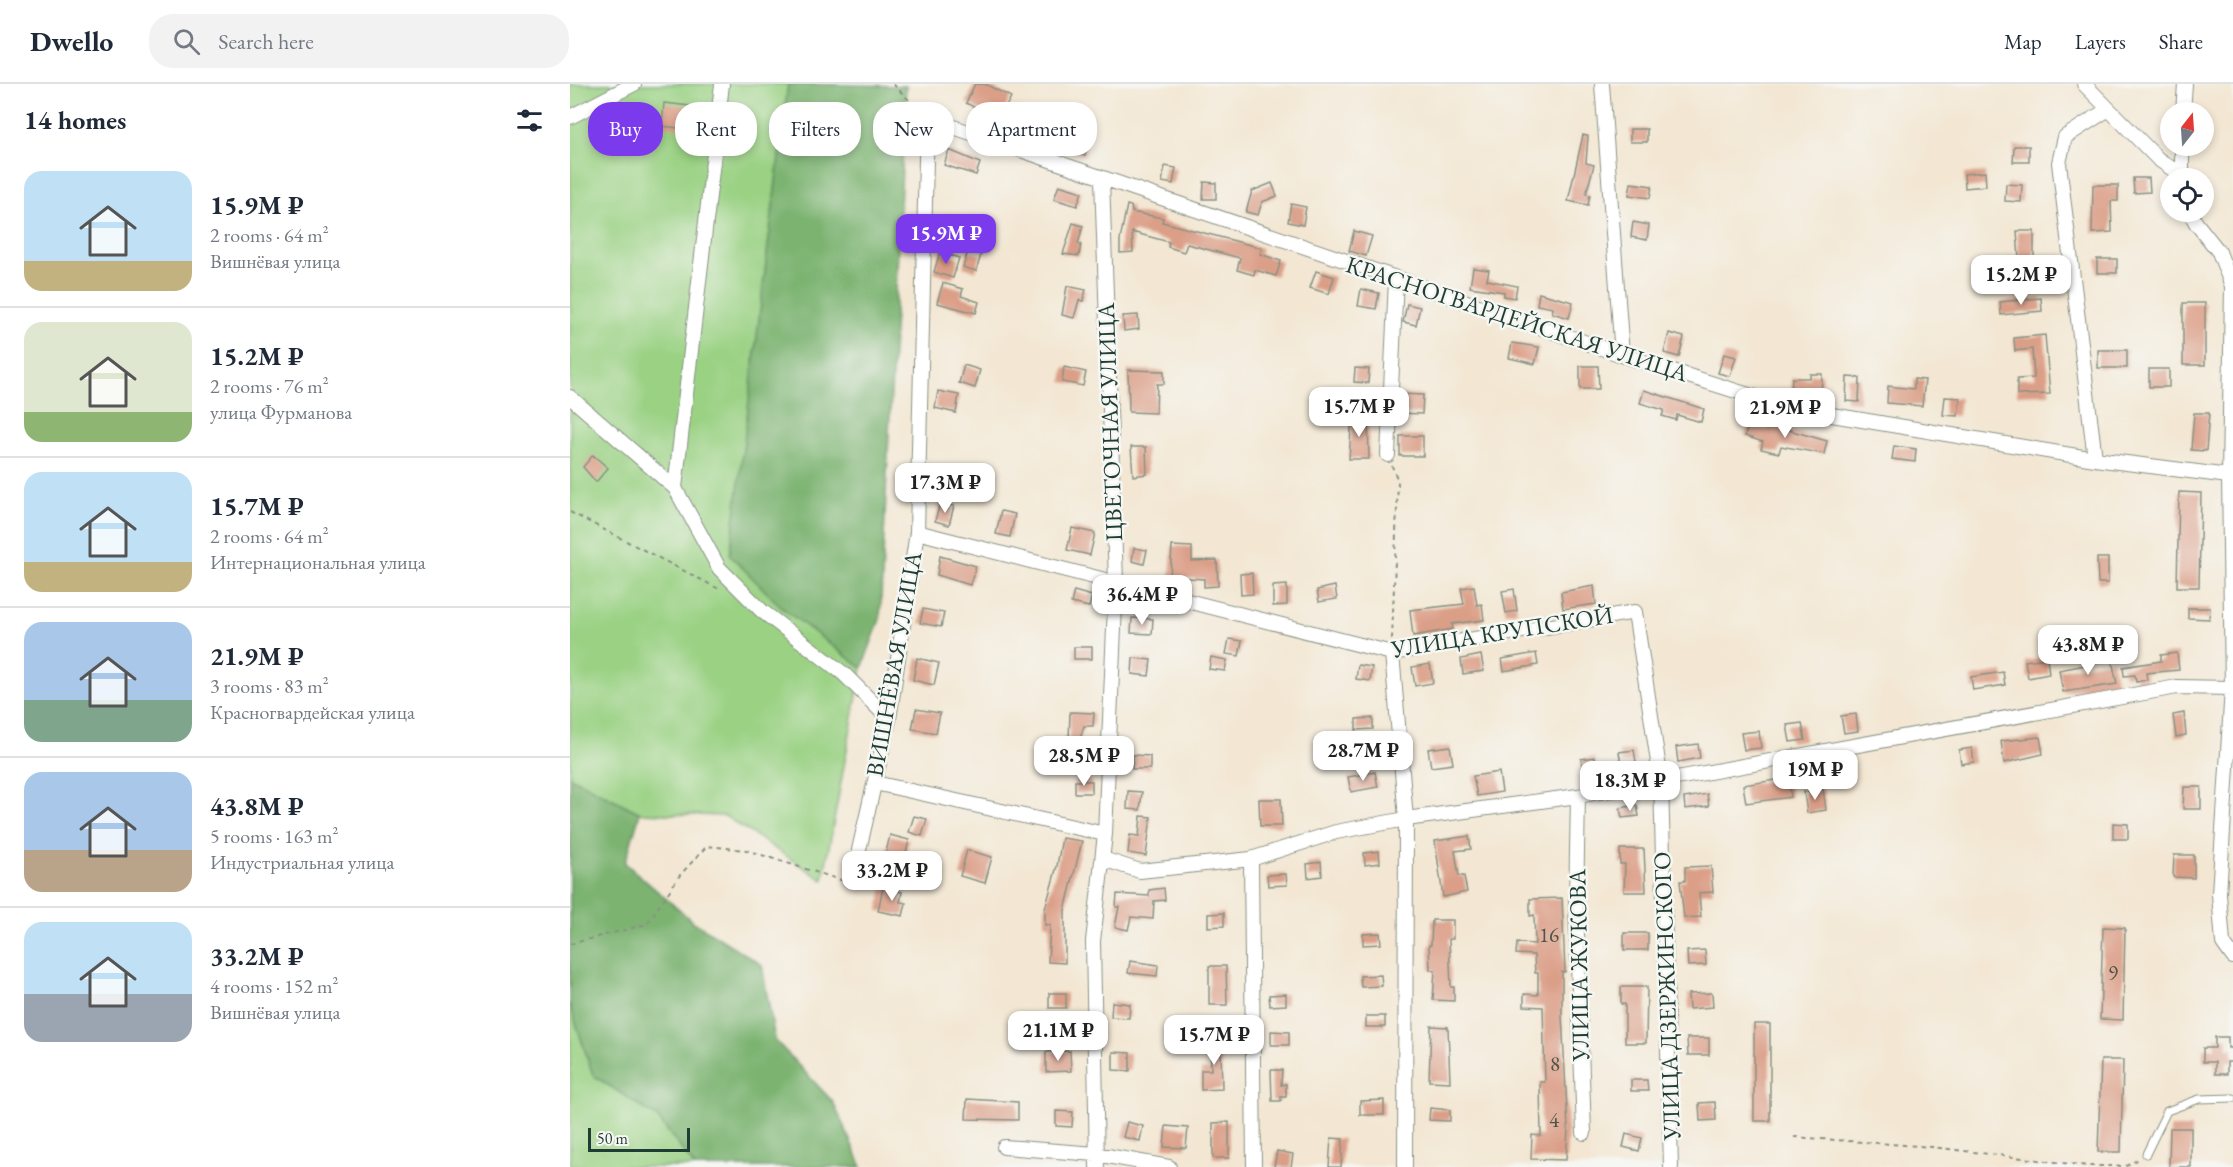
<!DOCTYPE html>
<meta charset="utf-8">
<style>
body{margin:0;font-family:"EB Garamond",serif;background:#f2f2f3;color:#1f2937;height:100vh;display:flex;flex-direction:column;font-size:22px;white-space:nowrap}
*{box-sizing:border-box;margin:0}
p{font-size:20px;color:#747a83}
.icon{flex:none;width:33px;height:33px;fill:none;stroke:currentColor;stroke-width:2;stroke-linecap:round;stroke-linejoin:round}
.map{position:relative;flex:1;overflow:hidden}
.drawer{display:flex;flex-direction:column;background:#fff;width:570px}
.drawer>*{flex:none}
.top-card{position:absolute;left:18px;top:18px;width:570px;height:54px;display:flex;gap:12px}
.needle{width:39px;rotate:17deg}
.controls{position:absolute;left:1590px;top:18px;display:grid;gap:12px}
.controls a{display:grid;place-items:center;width:54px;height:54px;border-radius:50%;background:#fff;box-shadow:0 3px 9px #0003;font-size:30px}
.scale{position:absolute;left:18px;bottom:15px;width:102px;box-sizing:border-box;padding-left:6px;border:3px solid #1f3d34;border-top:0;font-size:16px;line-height:21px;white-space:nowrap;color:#1f3d34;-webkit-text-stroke:4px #f6f6f2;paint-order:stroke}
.price{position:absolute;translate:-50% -51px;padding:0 14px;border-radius:12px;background:#fff;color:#222;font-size:20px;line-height:39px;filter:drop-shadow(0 2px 3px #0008)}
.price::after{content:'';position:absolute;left:50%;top:36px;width:18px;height:14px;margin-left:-9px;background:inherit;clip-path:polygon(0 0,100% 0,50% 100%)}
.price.on{background:#7c3aed;color:#fff}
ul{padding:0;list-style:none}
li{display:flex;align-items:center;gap:18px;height:150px;padding:0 24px}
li+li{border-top:2px solid #e0e1e3}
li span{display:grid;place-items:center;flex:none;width:168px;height:120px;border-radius:18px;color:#555}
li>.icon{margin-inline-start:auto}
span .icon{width:72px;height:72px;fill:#fffc;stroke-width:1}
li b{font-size:26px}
h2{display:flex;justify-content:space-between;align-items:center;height:72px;padding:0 24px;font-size:26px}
.chip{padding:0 21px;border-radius:24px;background:#fff;box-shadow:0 3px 9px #0003;font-size:21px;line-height:54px}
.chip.on{background:#7c3aed;color:#fff}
header{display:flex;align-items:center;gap:36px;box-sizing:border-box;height:84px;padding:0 30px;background:#fff;border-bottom:2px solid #e0e1e3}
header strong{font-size:28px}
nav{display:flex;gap:33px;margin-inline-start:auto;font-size:21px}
.search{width:420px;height:54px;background:#f2f2f3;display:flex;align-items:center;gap:15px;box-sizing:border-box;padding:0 21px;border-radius:24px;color:#747a83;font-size:22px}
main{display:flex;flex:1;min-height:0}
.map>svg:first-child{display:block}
.green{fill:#9ad183;stroke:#5c875c;stroke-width:1.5}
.forest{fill:#7bb371;stroke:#4d7852;stroke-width:1.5}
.building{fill:#db9f88}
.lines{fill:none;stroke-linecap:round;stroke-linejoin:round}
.lane-casing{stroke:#899284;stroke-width:9}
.street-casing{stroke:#899284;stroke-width:16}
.path{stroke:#899284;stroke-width:2;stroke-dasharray:4.5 4.5;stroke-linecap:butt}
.lane{stroke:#fff;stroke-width:7}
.street{stroke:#fff;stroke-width:14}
.labels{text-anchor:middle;stroke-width:5;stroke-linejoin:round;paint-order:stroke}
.number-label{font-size:21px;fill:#4e5649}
.street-label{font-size:24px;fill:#1f3d34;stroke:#f6f6f2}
</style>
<header>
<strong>Dwello</strong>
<div class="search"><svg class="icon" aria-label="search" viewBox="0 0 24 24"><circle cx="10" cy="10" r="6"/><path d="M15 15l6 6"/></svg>Search here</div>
<nav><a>Map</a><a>Layers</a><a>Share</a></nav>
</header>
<main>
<section class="drawer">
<h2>14 homes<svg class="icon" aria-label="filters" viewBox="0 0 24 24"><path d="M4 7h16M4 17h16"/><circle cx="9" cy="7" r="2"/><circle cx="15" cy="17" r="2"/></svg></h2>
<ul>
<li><span style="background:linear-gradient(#bfe0f5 75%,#c2b280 0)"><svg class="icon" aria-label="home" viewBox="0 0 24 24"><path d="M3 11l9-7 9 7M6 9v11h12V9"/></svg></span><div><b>15.9M ₽</b><p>2 rooms · 64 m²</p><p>Вишнёвая улица</p></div></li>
<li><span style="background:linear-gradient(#dfe7d0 75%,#8fb573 0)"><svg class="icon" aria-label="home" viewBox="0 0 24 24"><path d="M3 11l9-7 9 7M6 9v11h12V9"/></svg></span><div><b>15.2M ₽</b><p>2 rooms · 76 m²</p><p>улица Фурманова</p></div></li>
<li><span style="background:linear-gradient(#bfe0f5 75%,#c2b280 0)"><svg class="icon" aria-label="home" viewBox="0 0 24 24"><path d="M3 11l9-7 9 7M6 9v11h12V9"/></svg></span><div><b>15.7M ₽</b><p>2 rooms · 64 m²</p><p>Интернациональная улица</p></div></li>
<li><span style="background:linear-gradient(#a9c7e8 65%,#7fa58c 0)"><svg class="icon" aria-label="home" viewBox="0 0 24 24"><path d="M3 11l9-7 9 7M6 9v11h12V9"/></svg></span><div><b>21.9M ₽</b><p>3 rooms · 83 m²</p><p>Красногвардейская улица</p></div></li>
<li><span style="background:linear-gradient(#a9c7e8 65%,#b9a48a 0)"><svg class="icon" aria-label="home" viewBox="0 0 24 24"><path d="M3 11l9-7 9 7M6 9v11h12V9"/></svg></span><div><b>43.8M ₽</b><p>5 rooms · 163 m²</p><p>Индустриальная улица</p></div></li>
<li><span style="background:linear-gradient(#bfe0f5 60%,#9aa5b1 0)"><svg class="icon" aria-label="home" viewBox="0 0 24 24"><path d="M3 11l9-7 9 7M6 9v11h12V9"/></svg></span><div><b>33.2M ₽</b><p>4 rooms · 152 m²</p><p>Вишнёвая улица</p></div></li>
</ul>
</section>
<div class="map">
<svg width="1663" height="1083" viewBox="0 0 1663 1083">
<rect width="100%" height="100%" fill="#f6f6f2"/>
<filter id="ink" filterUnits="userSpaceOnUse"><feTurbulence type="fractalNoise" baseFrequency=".0167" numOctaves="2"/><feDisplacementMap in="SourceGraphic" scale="12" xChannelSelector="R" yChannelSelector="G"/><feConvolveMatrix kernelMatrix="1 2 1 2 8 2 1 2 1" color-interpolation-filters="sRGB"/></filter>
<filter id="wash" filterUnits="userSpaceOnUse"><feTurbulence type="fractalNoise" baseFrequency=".008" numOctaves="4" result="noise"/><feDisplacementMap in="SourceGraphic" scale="24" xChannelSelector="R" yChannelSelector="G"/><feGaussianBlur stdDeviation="1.35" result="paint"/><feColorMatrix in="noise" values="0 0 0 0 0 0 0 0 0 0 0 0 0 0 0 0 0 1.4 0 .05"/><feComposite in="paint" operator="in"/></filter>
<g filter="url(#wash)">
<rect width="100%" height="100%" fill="#f3e7d3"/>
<path class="green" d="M0,0H218L179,321L211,523L292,584L253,796L155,732L70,729L0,693Z
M0,921L23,991L87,1033L125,1083H0Z"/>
<path class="forest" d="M218,0L336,2L310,535L292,584L211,523L160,471Z
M0,693L70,729L55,779L122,837L192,881L205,956L263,1018L292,1083H125L87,1033L23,991L0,921Z"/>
<g id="blocks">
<path class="building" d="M405,0H415L441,13L429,36L396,19Z
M94,19L120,22L118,45L92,42Z
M1060,45H1077V58H1060Z
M493,47L519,52L515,72L489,67Z
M1013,51L1018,52L1016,79L1024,81L1016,110L1020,111L1018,121L998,117Z
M1444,62H1459V78H1443Z
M379,66L410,79L406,91L374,81Z
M595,82L606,84L603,100L592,98Z
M1415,88L1416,102L1395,104L1394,90Z
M1563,94H1579L1580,108L1564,109Z
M634,98L646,99V115H633Z
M702,99L707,112L692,118L688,131L676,128L682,107Z
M1061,99L1082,102L1080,114L1059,111Z
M1436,100L1452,101L1451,118L1435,117Z
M489,101L512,108L507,122L484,115Z
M1523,101H1548V117H1541L1542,148L1522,149Z
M721,120L736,123L733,141L718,138Z
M557,121L561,122L562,128L593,134L592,138L692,164L690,170L711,177L706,192L685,186L684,191L667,186L670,174L617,160L614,168L598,163L599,158L562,148L563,168L550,169V156Z
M1063,138L1079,141L1077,156L1061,153Z
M503,139L513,142L508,160H511L509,172L493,170Z
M784,147L802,152L796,172L779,167Z
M1447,147H1464V190H1450Z
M398,167L411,171L406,187L393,183Z
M370,168L389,174L383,194L364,188Z
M1527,175H1547V189H1527Z
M903,184L919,186L917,196L947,202L945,214L934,212V208L900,203Z
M746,187L764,193L759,210L740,204Z
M373,199L393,205L391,212L409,218L406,229L367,219Z
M497,202L516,206L513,217L509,216L504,234L492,231Z
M791,205L809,209L806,225L788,222Z
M969,209L1003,218L999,234L982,229L983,224L967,221Z
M1471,214L1472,227L1431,231L1430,218Z
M1613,219H1635V281H1613Z
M837,220L850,223L846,241L833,238Z
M568,231L569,245L554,247L553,232Z
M1099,249L1114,253L1109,273L1094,269Z
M1475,251L1480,310L1447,311V295L1464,294L1462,265L1445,267L1444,254Z
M942,259L969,263L965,280L939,274Z
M1528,266H1557V284H1528Z
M1154,270L1166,273L1160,292L1148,289Z
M394,281L410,286L405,304L389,299Z
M1010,282H1028L1029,305H1010Z
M494,283L516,288L513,302L492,298Z
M785,284L799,285L798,299L784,298Z
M1579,285H1599V303H1579Z
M558,286L594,287V300H587L586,329L559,328Z
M1240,290H1252L1251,315L1239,314V309H1221L1222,294H1240Z
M1277,293L1290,294L1289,318L1276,317Z
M1344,295L1355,296L1352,322L1317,319L1318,302L1344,305Z
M1074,306L1134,325L1131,338L1107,331L1106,336L1092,332L1094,326L1070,319Z
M368,307L389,311L386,329L365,324Z
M831,310L853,311L852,330L830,329Z
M1375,313L1390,314L1388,332L1373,331Z
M1624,329H1639L1636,367L1621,366Z
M782,330L798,331L799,375H779Z
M1179,339L1197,345L1198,340L1257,357L1254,370L1211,362L1209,369L1191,365L1193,358L1175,352Z
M830,352H853V372H830Z
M1324,362L1346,365L1345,378L1322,375Z
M561,363H576L577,390L563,392Z
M23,371L38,384L26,398L13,383Z
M1609,408L1631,409L1629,503H1607Z
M370,419L384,422L379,441L365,437Z
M431,427L445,430L440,453L426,450Z
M502,444L525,449L520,471L497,466Z
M602,462L622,463V477L647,476L648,502L634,503V495L600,493Z
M564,464L577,466L574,480L562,477Z
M370,472L406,482L400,501L367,491Z
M1527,474H1538V499H1528Z
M682,489L683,510L671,511L670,490Z
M717,501V521L703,522V502Z
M765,502L767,515L749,518L747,506Z
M904,502L907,521L912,520L914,536L882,540L883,545L843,552L840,526L894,520L891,504Z
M1024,502L1026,520L993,525L991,508Z
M944,505L947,527L936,529L932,507Z
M504,507L522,512L519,523L501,519Z
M1618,524H1640L1639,535L1618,534Z
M353,525L374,529L371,543L350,539Z
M562,534L583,535L582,550L561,549Z
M659,555L672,557L669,572L656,570Z
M504,563H522V575H504Z
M966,569L968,581L934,587L932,575Z
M1607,569L1609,586L1576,589L1577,596L1566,598L1565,591L1554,592L1553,583L1591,577V571Z
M911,571L914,587L893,590L891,575Z
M641,573L657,576L655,587L639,585Z
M347,574L369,579L364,601L343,596Z
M563,574L581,576L579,592L562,590Z
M1477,574L1479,590L1458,594L1455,577Z
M1542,576L1547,600L1493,608L1489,586Z
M860,580L863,599L845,602L842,583Z
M788,581L802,583L800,597L786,595Z
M1433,588L1435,601L1403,606L1401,593Z
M346,625L370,629L366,649L342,645Z
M500,628L524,629L523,642H514L502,681L498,680L499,671L490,668L494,654L499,655Z
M1614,629L1616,651L1606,653L1603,631Z
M1286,630L1288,647L1274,649L1271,632Z
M803,634V645L786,646V635Z
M1232,639L1235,656L1220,658L1217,641Z
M1189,647L1191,664L1174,666L1171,649Z
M1470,653L1473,670L1434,679L1431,657Z
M1128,660L1130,674L1108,678L1106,663Z
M880,662L883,680L861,683L858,665Z
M1402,664L1404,678L1391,680L1389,666Z
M1064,666L1066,678L1051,680L1049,668Z
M563,671L580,672V685H562Z
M1025,673L1027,688L1013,690L1011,675Z
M805,688L808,703L781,708L778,693Z
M929,688L932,708L907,712L903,692Z
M1218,694L1221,713L1176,719L1173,701Z
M505,697H522V709H505Z
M1614,703H1631V725H1613Z
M1253,705L1256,726L1237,729L1234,708Z
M558,707L572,708L570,726L557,725Z
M1137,710L1139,722L1115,725L1114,714Z
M689,715H711L712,742H690Z
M1067,721L1069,732L1052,734L1050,724Z
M344,732L357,735L352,752L339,748Z
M571,732L581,733L576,772L558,769L560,751L569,752Z
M1543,739L1558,740V755H1543Z
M320,751L339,756L333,782L314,777Z
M899,752L901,765L885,767L889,792H894L897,808L873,813L865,757Z
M492,754L512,757L495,826V879L478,878L480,841H475V825L487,782Z
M1050,765H1074L1076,808H1054L1055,780H1050Z
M397,766L422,773L415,799L390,792Z
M809,767L810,779L795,781L794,769Z
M1604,771H1624V794L1603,793Z
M751,778L752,792L738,794L737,780Z
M1141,782L1143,808L1129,809L1131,833L1114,834L1110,797H1115V783Z
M716,790L717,801L698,802L697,791Z
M313,803L332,808L330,818L336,819L333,832L308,827Z
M594,804L595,816L584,817L583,835L561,833L558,846L545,843L549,823H546L547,810L579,812V806Z
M992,814L995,888H992V932L998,1045L996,1076L961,1075L962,1051L971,1052L970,998H975L973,923L954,922V910L968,911V889H965L964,871L946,870L947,859L965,860L964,831L960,832V815Z
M654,829V842L638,843V830Z
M862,836H883V855H879L881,903H884V917L863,916L865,886H860L859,861H861Z
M1533,843L1555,844L1553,936L1530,935Z
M810,849L811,860L793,861V850Z
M1054,849H1078V866H1054Z
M1135,866L1136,881L1118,882L1117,867Z
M560,877L588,881L587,892L558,889Z
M639,882H656L657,921H639Z
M811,891L812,902L791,903L790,892Z
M1051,903H1077L1076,959H1055V920H1051Z
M479,909H496V924H479Z
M1142,909L1143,923L1119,925L1118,910Z
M716,910V921L700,922L699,911Z
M542,918L560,920L559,934L541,933Z
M796,932H815V943H796Z
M1184,940H1200V1037H1184Z
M861,942L878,943L880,998L859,997Z
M701,947L719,948V961H701Z
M1645,953H1658V964H1663V978H1657V990H1645V978H1633V964H1645Z
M640,954H657V966H651L652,1005L631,1006V986H641Z
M1117,954H1139V971H1118Z
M500,967L501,987L476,988V968Z
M543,968L560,969V987L543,986Z
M1531,976H1553L1551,1068H1528Z
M701,986H712L711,1001L716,1000V1013H711V1017H702Z
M1061,996H1077L1078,1007H1061Z
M397,1015L448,1018V1036L396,1035Z
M814,1016V1031H790V1017Z
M1145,1018L1146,1036L1130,1037L1129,1019Z
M860,1024L880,1026V1037L859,1036Z
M486,1027L503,1028L502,1043L486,1042Z
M557,1038L573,1042L570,1057L553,1053Z
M659,1038V1074H643V1039Z
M596,1042L618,1044L616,1064L594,1063Z
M1600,1044H1621V1083H1599Z
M1056,1050L1072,1054L1069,1067L1053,1063Z
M761,1054L773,1055L771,1083H759Z
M707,1067L723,1070L721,1083H704Z"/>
</g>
</g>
<g filter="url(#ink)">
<use href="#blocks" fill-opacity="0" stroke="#899284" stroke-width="1.5"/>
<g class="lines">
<defs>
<path id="lane" d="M1576,1070L1597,1027L1629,1015L1663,1014"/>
<path id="street" d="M1032,0L1052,271
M1514,0L1588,75L1611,91
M1613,28L1615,0
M0,33L64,0
M1612,94V62
M1620,128L1626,139L1649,168L1662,202L1659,392L1662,604L1649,810L1653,859L1663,873
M0,313L105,404L149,484L192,527L274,590L319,635
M818,371L826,195
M1525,375L1489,79L1495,53L1537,26
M105,404L152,0
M347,448L822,569L1065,528L1091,697L1101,1083
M822,569L836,735L835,1083
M305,699L535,750
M1008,712L1006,822L1014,1049
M289,766L319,635L347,448L357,34L1052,271L1220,324L1525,375L1659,392
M533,775L570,787L681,775L766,748L836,735L1008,712L1607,603L1662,604
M681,775L684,1083
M434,1063L526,1070L599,1083
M527,1083L523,857L535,750L546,498L532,95"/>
</defs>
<use href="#lane" class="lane-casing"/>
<use href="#street" class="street-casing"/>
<path class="path" d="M323,0L349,26
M0,428L149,505
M822,555L828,397L822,382
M0,860L77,840L110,791L137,762L176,766L277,798L285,777
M1224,1053L1362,1063L1518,1082H1556L1569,1075"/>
<use href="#lane" class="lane"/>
<use href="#street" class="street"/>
</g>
</g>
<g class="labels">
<g class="number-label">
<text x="979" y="858">16</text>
<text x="1543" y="896">9</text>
<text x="985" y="987">8</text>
<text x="984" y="1043">4</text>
</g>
<g class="street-label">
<text transform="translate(947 235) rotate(18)" y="8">КРАСНОГВАРДЕЙСКАЯ УЛИЦА</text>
<text transform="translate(540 338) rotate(-92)" y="8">ЦВЕТОЧНАЯ УЛИЦА</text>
<text transform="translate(932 548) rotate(-9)" y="8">УЛИЦА КРУПСКОЙ</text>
<text transform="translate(324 580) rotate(-80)" y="8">ВИШНЁВАЯ УЛИЦА</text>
<text transform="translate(1009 881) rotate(-91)" y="8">УЛИЦА ЖУКОВА</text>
<text transform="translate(1097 912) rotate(-92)" y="8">УЛИЦА ДЗЕРЖИНСКОГО</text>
</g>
</g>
</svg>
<div class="controls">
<a><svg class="needle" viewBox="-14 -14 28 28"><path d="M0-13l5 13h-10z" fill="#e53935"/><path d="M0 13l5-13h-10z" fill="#747a83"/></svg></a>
<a><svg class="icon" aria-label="locate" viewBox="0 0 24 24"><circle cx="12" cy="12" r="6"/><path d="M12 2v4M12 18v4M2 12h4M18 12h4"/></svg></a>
</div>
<div class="scale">50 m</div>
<b class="price on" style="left:376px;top:181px">15.9M ₽</b>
<b class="price" style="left:1451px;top:222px">15.2M ₽</b>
<b class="price" style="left:789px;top:354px">15.7M ₽</b>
<b class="price" style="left:1215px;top:355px">21.9M ₽</b>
<b class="price" style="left:375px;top:430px">17.3M ₽</b>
<b class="price" style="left:572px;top:542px">36.4M ₽</b>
<b class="price" style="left:1518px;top:592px">43.8M ₽</b>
<b class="price" style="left:793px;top:698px">28.7M ₽</b>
<b class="price" style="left:514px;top:703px">28.5M ₽</b>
<b class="price" style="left:1245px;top:717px">19M ₽</b>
<b class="price" style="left:1060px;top:728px">18.3M ₽</b>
<b class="price" style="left:322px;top:818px">33.2M ₽</b>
<b class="price" style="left:488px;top:978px">21.1M ₽</b>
<b class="price" style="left:644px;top:982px">15.7M ₽</b>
<div class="top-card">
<a class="chip on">Buy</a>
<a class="chip">Rent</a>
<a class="chip">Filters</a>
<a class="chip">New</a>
<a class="chip">Apartment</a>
</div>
</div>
</main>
